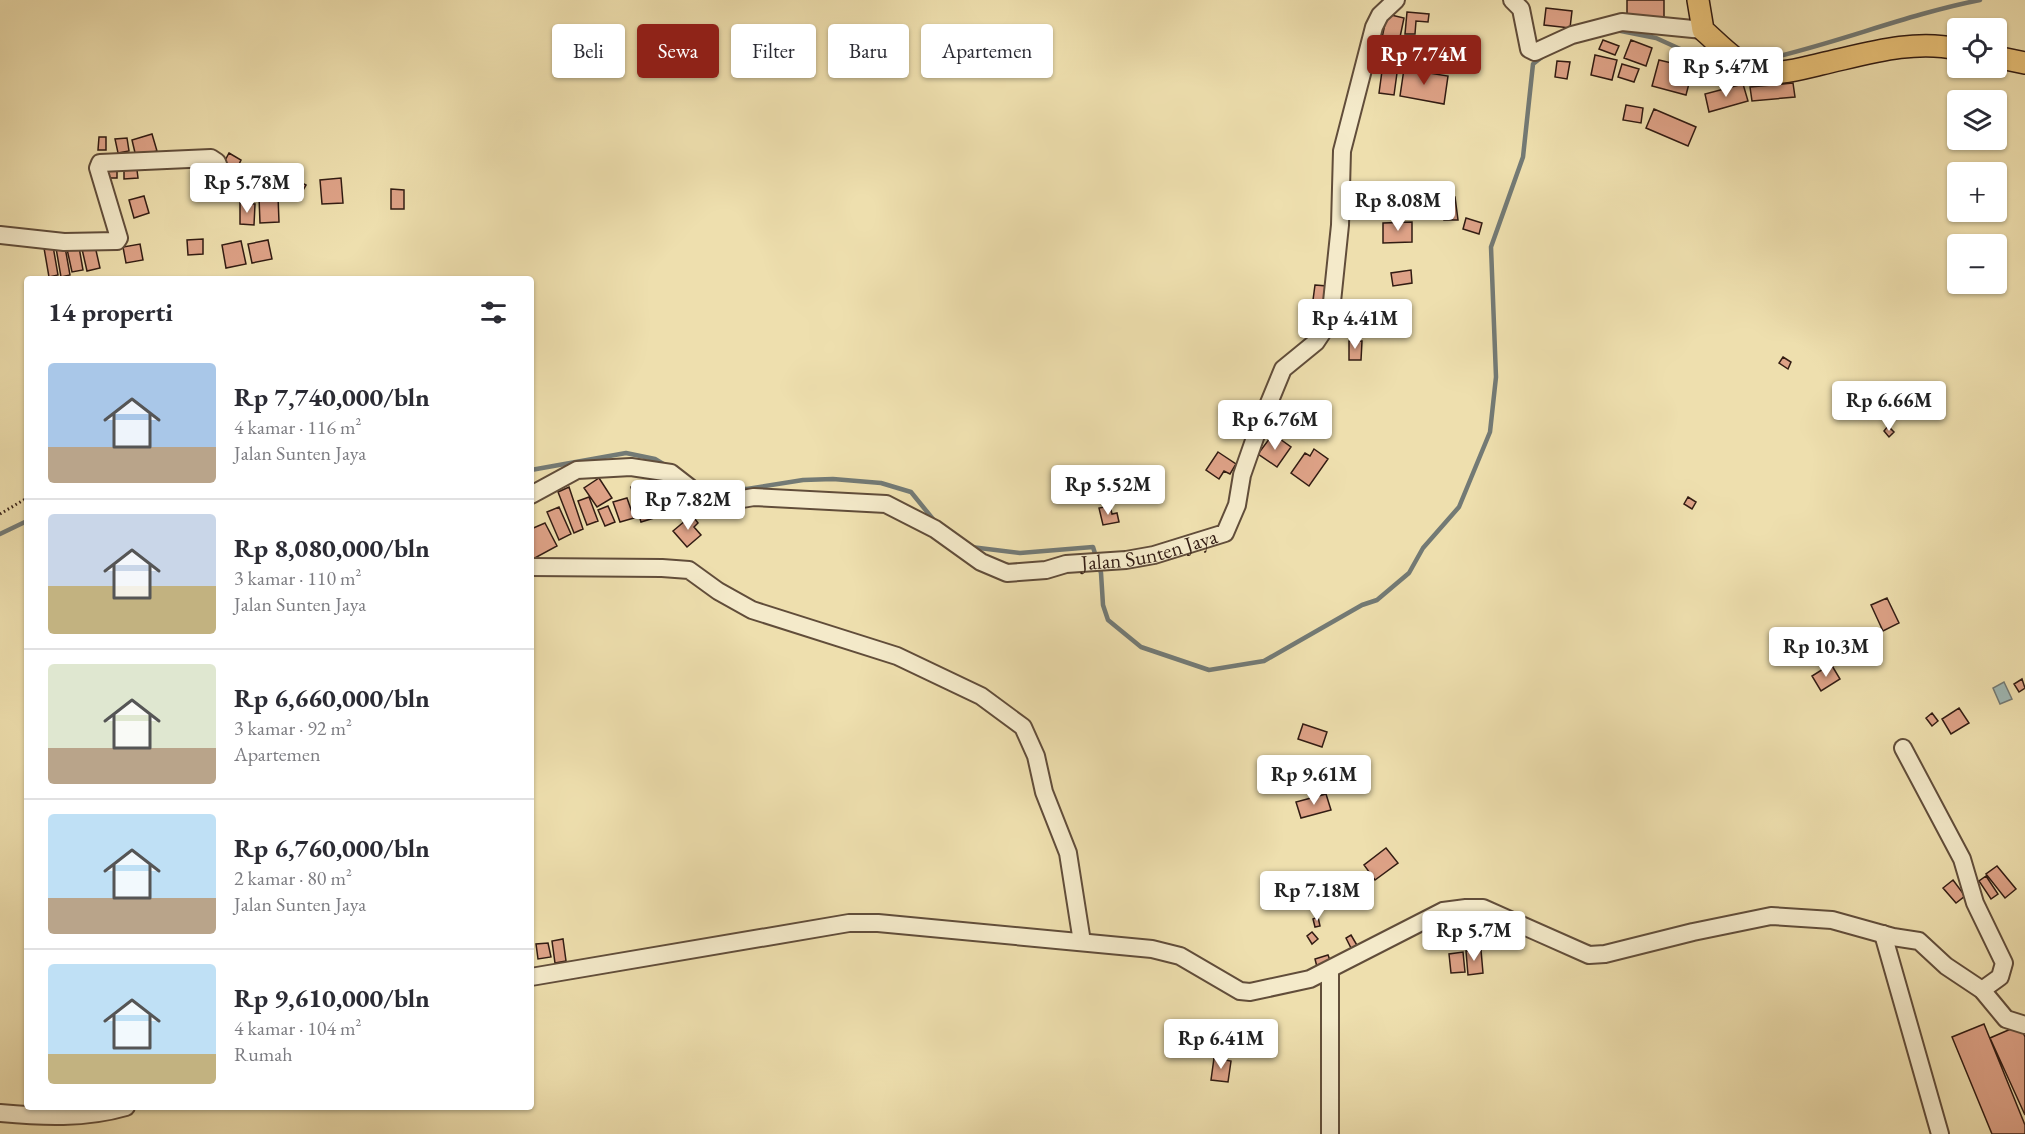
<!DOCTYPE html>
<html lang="id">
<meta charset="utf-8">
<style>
body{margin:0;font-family:"EB Garamond",serif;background:#f2f2f3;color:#2b2b33;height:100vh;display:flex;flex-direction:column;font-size:22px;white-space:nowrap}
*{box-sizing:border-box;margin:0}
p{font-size:20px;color:#7c7c81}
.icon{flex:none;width:33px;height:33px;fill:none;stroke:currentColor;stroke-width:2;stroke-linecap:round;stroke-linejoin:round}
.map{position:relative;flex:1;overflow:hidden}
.drawer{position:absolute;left:24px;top:276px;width:510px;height:834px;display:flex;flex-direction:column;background:#fff;border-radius:6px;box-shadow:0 2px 4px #0004}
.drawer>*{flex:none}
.top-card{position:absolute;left:552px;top:24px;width:570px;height:54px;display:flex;gap:12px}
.tools{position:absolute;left:1947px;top:18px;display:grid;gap:12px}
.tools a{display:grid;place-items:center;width:60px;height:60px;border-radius:6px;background:#fff;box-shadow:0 2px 4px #0004;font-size:30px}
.price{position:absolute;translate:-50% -51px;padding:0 14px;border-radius:6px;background:#fff;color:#222;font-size:20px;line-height:39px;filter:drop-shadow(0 2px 3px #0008)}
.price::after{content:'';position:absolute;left:50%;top:36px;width:18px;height:14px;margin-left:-9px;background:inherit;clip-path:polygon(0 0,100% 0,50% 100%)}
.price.current{background:#8f2418;color:#fff}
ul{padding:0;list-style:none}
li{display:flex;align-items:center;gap:18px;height:150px;padding:0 24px}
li+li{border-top:2px solid #e1e1e2}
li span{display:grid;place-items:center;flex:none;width:168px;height:120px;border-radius:6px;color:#555}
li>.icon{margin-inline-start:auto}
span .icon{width:72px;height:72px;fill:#fffc;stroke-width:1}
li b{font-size:26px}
h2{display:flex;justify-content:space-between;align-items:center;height:72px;padding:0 24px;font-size:26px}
.chip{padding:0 21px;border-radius:6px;background:#fff;box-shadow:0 2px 4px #0004;font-size:21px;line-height:54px}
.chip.current{background:#8f2418;color:#fff}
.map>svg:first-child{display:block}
.water{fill:#9fb9b6;stroke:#737a75;stroke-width:1.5}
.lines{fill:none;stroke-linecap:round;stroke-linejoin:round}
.stream{stroke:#737a75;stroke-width:4.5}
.building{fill:#dea287;stroke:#321c13;stroke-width:1.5}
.minor-casing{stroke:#614d3a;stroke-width:20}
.major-casing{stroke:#321c13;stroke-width:24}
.path{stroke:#321c13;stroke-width:3;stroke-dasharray:1.5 3;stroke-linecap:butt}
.minor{stroke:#f4eaca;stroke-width:16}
.major{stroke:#e7c077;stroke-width:21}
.labels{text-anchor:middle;stroke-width:4.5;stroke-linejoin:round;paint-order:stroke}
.street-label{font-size:21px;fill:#321c13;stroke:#f4eaca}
</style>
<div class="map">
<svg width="2025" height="1134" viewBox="0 0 2025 1134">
<rect width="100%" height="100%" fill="#eedfae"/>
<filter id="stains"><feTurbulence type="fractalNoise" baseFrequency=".00333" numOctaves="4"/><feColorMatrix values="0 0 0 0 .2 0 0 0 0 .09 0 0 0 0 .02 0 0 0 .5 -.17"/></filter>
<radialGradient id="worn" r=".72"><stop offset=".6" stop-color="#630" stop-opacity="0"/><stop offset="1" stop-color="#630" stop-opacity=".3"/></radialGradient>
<path class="water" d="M2004,682L2012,699L2000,704L1993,688Z"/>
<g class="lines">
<path class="stream" d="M1616,30L1656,38L1724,69L1735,66
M1758,61C1833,45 1904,15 1980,0
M531,470L626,453L655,459L665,465
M696,486L747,489L803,480L833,479L881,483L911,492L937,524
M0,534L27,521
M971,547L1020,553L1093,547L1101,573L1103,605L1108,620L1141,647L1209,670L1264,661L1362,605L1377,600L1409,573L1423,548L1459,507L1490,432L1496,377L1491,247L1523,157L1533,64L1542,57"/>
</g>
<path class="building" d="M1627,0H1664V19H1627Z
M1546,8L1572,11L1570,28L1544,25Z
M1407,12L1429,14L1428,22L1416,21L1415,34H1405Z
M1387,14L1404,18L1399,42L1382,38Z
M1603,40L1619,46L1615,55L1599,49Z
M1631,40L1652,48L1646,66L1624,58Z
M1383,43L1408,45L1406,67L1381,65Z
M1595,55L1617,60L1612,80L1591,75Z
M1659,60L1693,68L1686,95L1652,86Z
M1557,61L1570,62L1567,79L1555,77Z
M1622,64L1639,69L1634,82L1618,77Z
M1404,69L1448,76L1444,104L1400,96Z
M1382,71L1397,73L1394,95L1379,93Z
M1793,83L1795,97L1752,101L1750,87Z
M1743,84L1748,101L1709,112L1705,94Z
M1626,105L1643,108L1641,123L1623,120Z
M1654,109L1696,127L1688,146L1646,128Z
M152,134L157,151L136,157L132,140Z
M99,137H106V150H98Z
M127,138L129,151L118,153L115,139Z
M229,153L241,160L234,175L221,168Z
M101,166H117V178H101Z
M284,168L295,174L293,178L306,185L298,199L274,185Z
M124,170H137L138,178L124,179Z
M341,178L343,203L322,204L320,180Z
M232,183L255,184L254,200L231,198Z
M391,189L404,190V209H391Z
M144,196L149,213L134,218L129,200Z
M278,196L279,222L260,223L259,197Z
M1444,197H1455L1458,220H1444Z
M240,203L255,204L254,225L240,224Z
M1466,218L1482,223L1479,234L1463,229Z
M1412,222V242L1383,243V223Z
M203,239V254L188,255L187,240Z
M268,240L272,259L252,263L248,244Z
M241,241L246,264L226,268L222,245Z
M140,244L143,260L126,263L123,247Z
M53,246L58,275L49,277L44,248Z
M95,246L100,268L87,271L82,249Z
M65,247L70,275L61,277L56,248Z
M79,247L83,270L72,272L67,249Z
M1411,270L1412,283L1393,286L1391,273Z
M1315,285L1327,286L1325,301L1313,300Z
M1314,304L1327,306L1322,330L1309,327Z
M1349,341H1362L1361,360H1349Z
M1783,357L1791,362L1788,369L1779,363Z
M1888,426L1894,432L1889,437L1884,431Z
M1273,434L1291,447L1277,467L1258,454Z
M1314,449L1328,459L1309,486L1291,473L1305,453L1310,456Z
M1218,452L1236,464L1230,474L1224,471L1219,479L1206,470Z
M599,478L612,498L597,507L584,488Z
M654,480L664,515L641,522L631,487Z
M1121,480L1125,497L1101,501L1098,484Z
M679,481L683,504L668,507L664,484Z
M569,487L583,529L574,533L558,492Z
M589,497L598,521L587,525L578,501Z
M1688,497L1696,502L1692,509L1684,504Z
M627,498L634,518L620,522L613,502Z
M608,506L615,522L605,526L598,510Z
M1110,506L1112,514L1117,513L1119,522L1103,525L1099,508Z
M559,507L571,534L559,540L547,512Z
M692,515L698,523L694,527L701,535L687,547L673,531Z
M545,523L557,546L533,559L531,529Z
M1887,598L1899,623L1883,631L1871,605Z
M1831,664L1840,679L1821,691L1812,676Z
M2022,679L2025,688L2019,692L2014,684Z
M1959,708L1969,723L1951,734L1942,719Z
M1932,713L1938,721L1932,726L1926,718Z
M1303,724L1327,732L1322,747L1298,739Z
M1326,794L1331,810L1301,818L1296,802Z
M1386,848L1398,863L1375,880L1364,865Z
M1997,866L2016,889L2005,898L1986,874Z
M1986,876L1998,894L1991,899L1979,881Z
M1953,880L1965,896L1956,903L1943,888Z
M1318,917L1320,926L1315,927L1313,919Z
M1312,932L1318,939L1312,944L1307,936Z
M1351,935L1358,947L1352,950L1346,938Z
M563,939L566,961L555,963L552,941Z
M548,943L551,957L538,959L536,944Z
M1481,950L1483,973L1468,975L1466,951Z
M1463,952L1465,972L1451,973L1449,954Z
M1328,955L1331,963L1317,967L1315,959Z
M1984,1024L2025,1125V1134H1992L1952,1037Z
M2020,1025L2025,1037V1115L1990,1038Z
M1214,1058L1231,1061L1228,1082L1211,1080Z"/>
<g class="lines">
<defs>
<g id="minor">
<path d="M1512,0L1521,9L1529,49L1535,52L1572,35L1622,22L1703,30"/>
<path d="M0,235L64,242L117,241L119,238L98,168L100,163L211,158L217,162L224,180"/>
<path id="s1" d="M531,495L577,470L631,467L671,473L698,494L711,501L724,502L754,497L886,504L935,529L981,562L1007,573L1046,570L1066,564L1126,560L1154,555L1225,533L1237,505L1242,475L1257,432L1283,369L1316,342L1330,321L1340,225L1342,151L1374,27L1380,15L1396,0"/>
<path d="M531,567L662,568L689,570L718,591L752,610L897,656L981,696L1023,727L1036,756L1044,792L1068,853L1082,942"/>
<path d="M1903,748L1962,859L1975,903L2004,963L2000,977L1982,990"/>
<path d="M1883,934L1940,1134"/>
<path d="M531,977L849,923H878L1152,949L1180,956L1240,991L1250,992L1310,979L1443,911L1466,908H1483L1589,955L1605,954L1693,932L1771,916L1832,920L1893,937L1919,941L1946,966L1982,990L2006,1019L2025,1025"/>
<path d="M0,1113C42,1117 85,1119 126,1107"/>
<path d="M1330,1134V970"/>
</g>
<path id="major" d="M1698,0L1703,30C1717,42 1736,63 1753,69C1775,77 1799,69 1821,64C1866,54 1912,39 1958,49
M1996,57L2025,63"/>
</defs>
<use href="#minor" class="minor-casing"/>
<use href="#major" class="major-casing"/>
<path class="path" d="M0,514L27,498"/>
<use href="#minor" class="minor"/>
<use href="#major" class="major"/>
</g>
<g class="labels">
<g class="street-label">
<text dy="7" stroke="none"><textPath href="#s1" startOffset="656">Jalan Sunten Jaya</textPath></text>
</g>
</g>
<rect width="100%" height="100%" filter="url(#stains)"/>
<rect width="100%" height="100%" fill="url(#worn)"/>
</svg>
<div class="tools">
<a><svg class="icon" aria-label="locate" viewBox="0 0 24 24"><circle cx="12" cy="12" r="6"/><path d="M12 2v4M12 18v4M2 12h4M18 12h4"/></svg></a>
<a><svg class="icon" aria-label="layers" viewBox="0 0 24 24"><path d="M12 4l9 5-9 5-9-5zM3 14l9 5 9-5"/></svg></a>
<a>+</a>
<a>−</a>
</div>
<b class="price current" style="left:1424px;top:86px">Rp 7.74M</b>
<b class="price" style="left:1726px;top:98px">Rp 5.47M</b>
<b class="price" style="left:247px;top:214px">Rp 5.78M</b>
<b class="price" style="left:1398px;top:232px">Rp 8.08M</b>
<b class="price" style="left:1355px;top:350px">Rp 4.41M</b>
<b class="price" style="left:1889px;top:432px">Rp 6.66M</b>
<b class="price" style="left:1275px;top:451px">Rp 6.76M</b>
<b class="price" style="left:1108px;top:516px">Rp 5.52M</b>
<b class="price" style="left:688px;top:531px">Rp 7.82M</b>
<b class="price" style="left:1826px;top:678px">Rp 10.3M</b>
<b class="price" style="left:1314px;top:806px">Rp 9.61M</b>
<b class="price" style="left:1317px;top:922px">Rp 7.18M</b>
<b class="price" style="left:1474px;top:962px">Rp 5.7M</b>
<b class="price" style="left:1221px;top:1070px">Rp 6.41M</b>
<div class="top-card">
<a class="chip">Beli</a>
<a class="chip current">Sewa</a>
<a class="chip">Filter</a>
<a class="chip">Baru</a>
<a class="chip">Apartemen</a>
</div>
<section class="drawer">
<h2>14 properti<svg class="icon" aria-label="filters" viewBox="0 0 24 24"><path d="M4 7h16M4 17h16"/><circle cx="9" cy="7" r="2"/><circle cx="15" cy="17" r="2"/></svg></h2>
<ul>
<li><span style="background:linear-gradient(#a9c7e8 70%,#b9a48a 0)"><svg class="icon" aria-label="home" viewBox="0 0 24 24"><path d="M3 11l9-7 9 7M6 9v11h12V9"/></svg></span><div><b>Rp 7,740,000/bln</b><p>4 kamar · 116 m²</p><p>Jalan Sunten Jaya</p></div></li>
<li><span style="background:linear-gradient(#c9d6e8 60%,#c2b280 0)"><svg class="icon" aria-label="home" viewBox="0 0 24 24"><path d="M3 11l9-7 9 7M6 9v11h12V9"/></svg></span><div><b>Rp 8,080,000/bln</b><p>3 kamar · 110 m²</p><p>Jalan Sunten Jaya</p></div></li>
<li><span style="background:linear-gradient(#dfe7d0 70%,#b9a48a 0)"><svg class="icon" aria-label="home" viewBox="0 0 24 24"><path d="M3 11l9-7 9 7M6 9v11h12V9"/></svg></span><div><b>Rp 6,660,000/bln</b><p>3 kamar · 92 m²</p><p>Apartemen</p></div></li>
<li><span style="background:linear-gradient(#bfe0f5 70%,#b9a48a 0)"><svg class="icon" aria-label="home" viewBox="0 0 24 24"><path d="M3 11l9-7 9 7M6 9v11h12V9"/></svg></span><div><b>Rp 6,760,000/bln</b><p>2 kamar · 80 m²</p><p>Jalan Sunten Jaya</p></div></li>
<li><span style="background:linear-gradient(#bfe0f5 75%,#c2b280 0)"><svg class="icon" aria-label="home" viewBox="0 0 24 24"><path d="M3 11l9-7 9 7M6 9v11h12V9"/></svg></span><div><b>Rp 9,610,000/bln</b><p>4 kamar · 104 m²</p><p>Rumah</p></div></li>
</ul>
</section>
</div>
